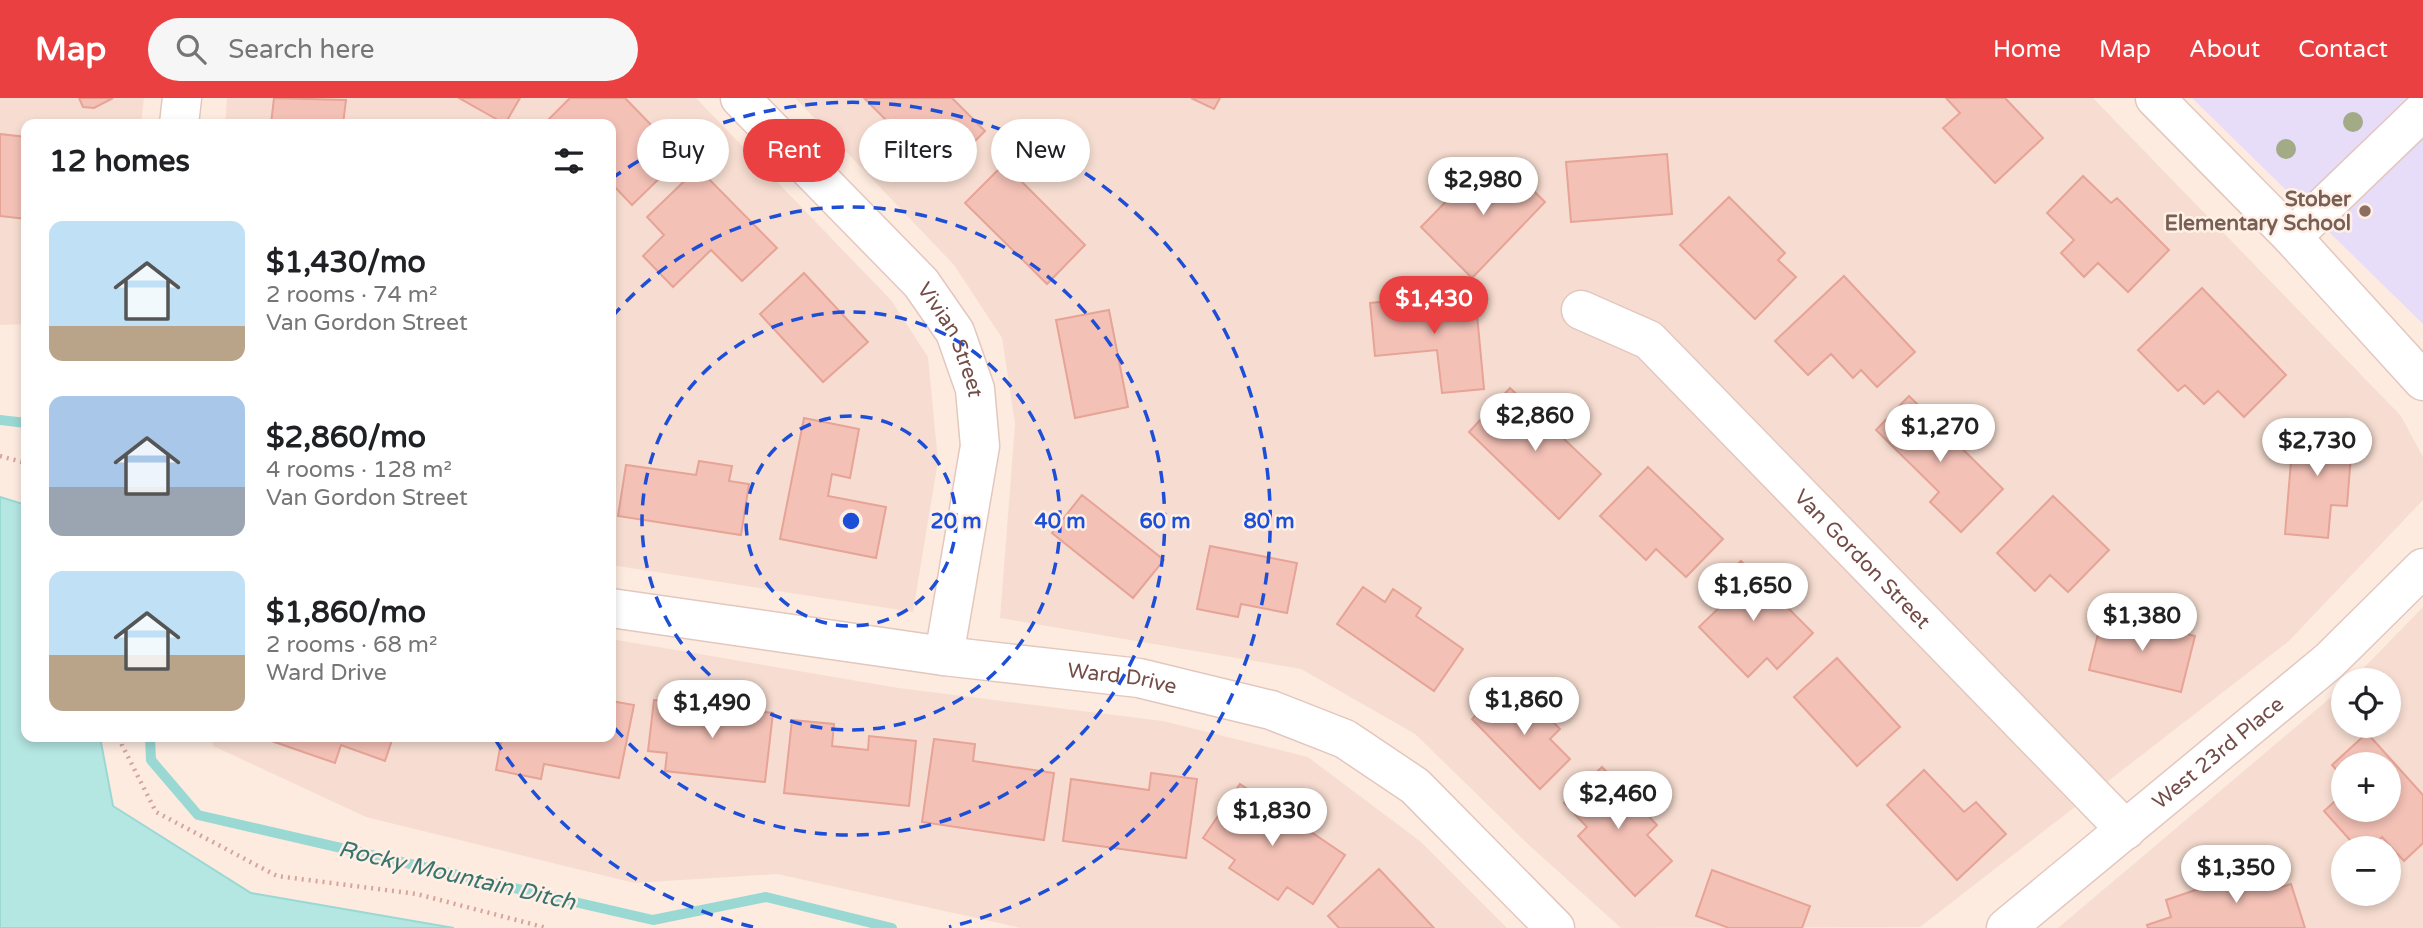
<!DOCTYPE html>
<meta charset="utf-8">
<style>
body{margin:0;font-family:"Varela Round",sans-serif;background:#f6f6f6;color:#202124;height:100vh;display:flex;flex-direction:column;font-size:26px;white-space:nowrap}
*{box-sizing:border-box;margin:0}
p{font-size:23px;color:#757577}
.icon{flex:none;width:38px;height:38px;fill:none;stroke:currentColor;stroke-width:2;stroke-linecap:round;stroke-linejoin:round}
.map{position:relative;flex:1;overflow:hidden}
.drawer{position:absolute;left:21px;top:21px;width:595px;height:623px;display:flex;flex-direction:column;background:#fff;border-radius:14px;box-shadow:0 4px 10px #0003}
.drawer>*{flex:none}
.guide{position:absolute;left:637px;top:21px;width:665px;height:63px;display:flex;gap:14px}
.fabs{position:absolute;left:2331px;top:570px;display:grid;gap:14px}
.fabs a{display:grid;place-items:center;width:70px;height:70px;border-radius:50%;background:#fff;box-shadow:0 4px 10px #0003;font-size:35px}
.price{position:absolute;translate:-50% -60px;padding:0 16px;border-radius:24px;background:#fff;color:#222;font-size:23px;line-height:46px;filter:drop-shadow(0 2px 4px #0008)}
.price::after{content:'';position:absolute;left:50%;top:42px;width:21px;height:16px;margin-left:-10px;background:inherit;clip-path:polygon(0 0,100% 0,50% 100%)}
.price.active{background:#eb4041;color:#fff}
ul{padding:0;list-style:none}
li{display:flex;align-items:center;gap:21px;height:175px;padding:0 28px}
li span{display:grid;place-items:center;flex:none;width:196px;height:140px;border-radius:14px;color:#555}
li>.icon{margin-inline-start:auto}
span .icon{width:84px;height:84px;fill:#fffc;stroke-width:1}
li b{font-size:30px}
h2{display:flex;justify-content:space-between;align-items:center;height:84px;padding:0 28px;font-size:30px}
.chip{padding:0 24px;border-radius:32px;background:#fff;box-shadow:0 4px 10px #0003;font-size:24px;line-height:63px}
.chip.active{background:#eb4041;color:#fff}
header{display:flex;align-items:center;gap:42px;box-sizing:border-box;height:98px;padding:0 35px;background:#eb4041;color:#fff}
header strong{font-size:33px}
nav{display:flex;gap:38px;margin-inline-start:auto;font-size:24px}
.search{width:490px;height:63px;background:#f6f6f6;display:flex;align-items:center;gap:18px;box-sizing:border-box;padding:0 24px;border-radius:38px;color:#757577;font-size:26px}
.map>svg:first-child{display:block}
.residential{fill:#f7ddd1;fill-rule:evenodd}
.education{fill:#e8ddf9}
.water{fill:#b4e6e2;stroke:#9ad8d4;stroke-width:2}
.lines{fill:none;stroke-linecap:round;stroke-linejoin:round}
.stream{stroke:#9ad8d4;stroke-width:10}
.building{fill:#f3c1b6;stroke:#e6a396;stroke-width:2}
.minor-casing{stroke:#e3c7be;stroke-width:41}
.path{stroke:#d7a49a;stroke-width:4.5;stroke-dasharray:2 5;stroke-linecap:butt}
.minor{stroke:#fff;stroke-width:38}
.tree{fill:#a3aa86}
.ring{fill:none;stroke:#1d4ed8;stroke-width:3.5;stroke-dasharray:12 9}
.education-dot{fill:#8d6e63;stroke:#fff0e6;stroke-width:2.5}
.labels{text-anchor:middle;stroke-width:5;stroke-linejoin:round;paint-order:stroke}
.education-label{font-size:21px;font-weight:bold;fill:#785e54;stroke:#fff0e6;text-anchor:end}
.street-label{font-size:21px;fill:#744c47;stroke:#fff0e6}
.water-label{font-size:23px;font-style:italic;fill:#387370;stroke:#fff0e6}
.centre{fill:#1d4ed8;stroke:#fff0e6;stroke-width:3.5}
.ring-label{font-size:21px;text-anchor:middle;font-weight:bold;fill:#1d4ed8;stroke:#fff0e6;stroke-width:5;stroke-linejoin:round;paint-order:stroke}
</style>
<header>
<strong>Map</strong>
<div class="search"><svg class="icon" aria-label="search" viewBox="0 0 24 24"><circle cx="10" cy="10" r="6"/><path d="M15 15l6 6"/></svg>Search here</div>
<nav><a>Home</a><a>Map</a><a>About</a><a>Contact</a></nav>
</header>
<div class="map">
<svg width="2423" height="830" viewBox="0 0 2423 830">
<rect width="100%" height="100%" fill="#fdebe0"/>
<path class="residential" d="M0,0H144L141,26H26V226L0,227Z
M227,0H696L891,202L928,259L938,363L913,514L611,467V26H225Z
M795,0H2093L2401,318L2423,359V402L2289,543L1920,829L1621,830L1531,749L1415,636L1301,571L1000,520L1015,326L1002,240L954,167Z
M2423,509V830H2058L2343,589V628H2389V583H2351ZM2343,667H2389V712H2343ZM2343,751H2389V796H2343Z
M611,541L899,590L1163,623L1308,659L1420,743L1507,830H1021L777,776L634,785L366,719L213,648L212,639H611Z"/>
<path class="education" d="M2192,0H2423V226Z"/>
<path class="water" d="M0,399L26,407V639H100L113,708L251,795L454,830H0Z"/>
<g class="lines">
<path class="stream" d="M0,322L26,325
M150,639L151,662L198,717L653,822L766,799L892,830"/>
</g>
<path class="building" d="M79,0H113L94,10L83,9Z
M274,0L346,2L343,26H271Z
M459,0H520L505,26Z
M570,0H625L658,34L644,48L668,72L632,107L611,85V26H554L549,21Z
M864,0H952L985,33L948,70L902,23L895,31Z
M1191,0H1220L1214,11Z
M1946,0H2005L2043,40L1995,85L1943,30L1960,15Z
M0,36L26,39V121L0,118Z
M1667,56L1672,116L1571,124L1566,64Z
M1501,61L1545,104L1472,180L1421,129L1470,79L1477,86Z
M1004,66L1085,147L1047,186L965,105Z
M698,70L777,150L742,183L711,152L673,189L643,158L664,137L647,119Z
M2083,78L2111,105L2117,100L2169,152L2128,194L2098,165L2084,179L2061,155L2074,142L2047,115Z
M1729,99L1785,155L1778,162L1796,179L1755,221L1680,147Z
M804,175L868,244L823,284L760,216Z
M1844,178L1915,254L1877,289L1861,272L1853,280L1831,256L1808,277L1775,243Z
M2202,190L2286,277L2244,319L2218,293L2204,306L2185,287L2178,293L2138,252Z
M1475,195L1484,291L1442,295L1437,252L1375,258L1370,205Z
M1109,212L1128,309L1075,320L1056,222Z
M1510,290L1601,376L1559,421L1469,334Z
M1909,298L2003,391L1961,434L1930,404L1939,394L1876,332Z
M804,320L859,331L850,380L832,376L828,398L886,409L876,460L780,441Z
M2294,327L2353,331L2347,408L2331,407L2328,440L2285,436Z
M699,363L732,368L729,383L749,386L741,437L618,418L626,367L696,377Z
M1648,369L1723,441L1686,479L1656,451L1646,462L1600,418Z
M1082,397L1164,462L1133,500L1052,435Z
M2053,398L2109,452L2068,494L2050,477L2035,493L1997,455Z
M1210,448L1297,465L1287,515L1241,506L1238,519L1197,511Z
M1741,463L1813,535L1777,571L1767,560L1748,579L1699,529L1723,506L1710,493Z
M1363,489L1385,504L1393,491L1421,510L1416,518L1463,551L1434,593L1337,526Z
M2103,516L2195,538L2181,594L2089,572Z
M1837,560L1900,629L1857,668L1794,599Z
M1500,594L1516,611L1529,599L1560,631L1550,641L1570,661L1540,691L1472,621Z
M654,602L773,615L765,684L665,673L667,655L648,653Z
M611,603L634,607L619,680L544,666L541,681L496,672L502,639H611Z
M792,622L834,626L832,648L868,652L869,638L916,643L909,708L784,695Z
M2367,635L2423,697V745L2404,763L2382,739L2370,751H2358L2324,713L2343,696V712H2389V667H2343V679L2332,667Z
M260,639H393L385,663L341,647L335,665Z
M934,641L975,646L973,663L1054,675L1044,742L922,724Z
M1602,669L1657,727L1647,737L1672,763L1635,798L1578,738L1587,729L1564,705Z
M1924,672L1964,714L1976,704L2006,736L1957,782L1887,707Z
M1151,675L1197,681L1186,760L1063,743L1071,681L1149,692Z
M1240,686L1345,757L1313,806L1287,789L1278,802L1229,770L1235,762L1203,740Z
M2267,768L2275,791L2291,786L2305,830H2148L2147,827L2171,819L2166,802Z
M1379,771L1434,830H1339L1328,818Z
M1712,772L1810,808L1802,830H1729L1696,818Z"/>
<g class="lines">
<defs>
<g id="minor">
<path id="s1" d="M740,0L921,185L955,234L975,291L980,348L944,558"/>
<path d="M2155,0L2292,139L2423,283"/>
<path d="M179,26L182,0"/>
<path d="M2292,139L2423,13"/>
<path id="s2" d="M1581,212L1649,242L2126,732"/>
<path id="s3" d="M611,510L944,558L1139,580L1271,612L1345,641L1415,688L1555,830"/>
<path id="s4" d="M2006,830L2329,563L2423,470"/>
</g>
</defs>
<use href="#minor" class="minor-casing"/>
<path class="path" d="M0,358L26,365
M121,639L122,647L156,714L277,778L417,796L547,830"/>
<use href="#minor" class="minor"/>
</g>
<g class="tree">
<circle cx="2353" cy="24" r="10"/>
<circle cx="2286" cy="51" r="10"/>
</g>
<g class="ring">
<circle cx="851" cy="423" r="105"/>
<circle cx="851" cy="423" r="209"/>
<path d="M612 219A314 314 0 1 1 612 627"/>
<path d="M753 829A418 418 0 0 1 495 641M611 81A418 418 0 1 1 949 829"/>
</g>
<circle class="education-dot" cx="2365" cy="113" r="7"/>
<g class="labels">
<g class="education-label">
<text x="2351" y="108">Stober<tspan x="2351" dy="24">Elementary School</tspan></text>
</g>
<g class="street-label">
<text dy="7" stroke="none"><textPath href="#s1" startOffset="324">Vivian Street</textPath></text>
<text dy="7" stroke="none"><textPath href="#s2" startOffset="380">Van Gordon Street</textPath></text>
<text dy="7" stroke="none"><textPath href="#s3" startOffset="516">Ward Drive</textPath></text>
<text dy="7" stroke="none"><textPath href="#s4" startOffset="275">West 23rd Place</textPath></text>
</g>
<g class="water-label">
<text transform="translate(457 777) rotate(13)" y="8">Rocky Mountain Ditch</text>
</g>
</g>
<circle cx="851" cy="423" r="10" class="centre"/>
<g class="ring-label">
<text x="956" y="430">20 m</text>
<text x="1060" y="430">40 m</text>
<text x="1165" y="430">60 m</text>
<text x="1269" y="430">80 m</text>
</g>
</svg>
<div class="fabs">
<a><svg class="icon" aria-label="locate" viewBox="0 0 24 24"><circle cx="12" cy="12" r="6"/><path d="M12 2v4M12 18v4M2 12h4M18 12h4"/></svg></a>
<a>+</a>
<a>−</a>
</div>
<b class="price" style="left:1483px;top:119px">$2,980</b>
<b class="price active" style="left:1434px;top:238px">$1,430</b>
<b class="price" style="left:1535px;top:355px">$2,860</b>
<b class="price" style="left:1940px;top:366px">$1,270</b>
<b class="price" style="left:2317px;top:380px">$2,730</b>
<b class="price" style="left:1753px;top:525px">$1,650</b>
<b class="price" style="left:2142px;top:555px">$1,380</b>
<b class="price" style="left:1524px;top:639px">$1,860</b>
<b class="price" style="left:712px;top:642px">$1,490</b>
<b class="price" style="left:1618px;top:733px">$2,460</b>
<b class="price" style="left:1272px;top:750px">$1,830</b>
<b class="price" style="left:2236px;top:807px">$1,350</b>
<div class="guide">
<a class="chip">Buy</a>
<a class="chip active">Rent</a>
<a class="chip">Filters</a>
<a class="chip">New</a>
</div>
<section class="drawer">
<h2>12 homes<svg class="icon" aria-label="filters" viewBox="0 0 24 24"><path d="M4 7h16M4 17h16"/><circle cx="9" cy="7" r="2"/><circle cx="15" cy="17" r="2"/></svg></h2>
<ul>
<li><span style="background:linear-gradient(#bfe0f5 75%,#b9a48a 0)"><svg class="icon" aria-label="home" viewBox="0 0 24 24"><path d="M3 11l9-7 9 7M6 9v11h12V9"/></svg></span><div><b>$1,430/mo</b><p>2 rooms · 74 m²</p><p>Van Gordon Street</p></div></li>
<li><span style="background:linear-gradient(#a9c7e8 65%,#9aa5b1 0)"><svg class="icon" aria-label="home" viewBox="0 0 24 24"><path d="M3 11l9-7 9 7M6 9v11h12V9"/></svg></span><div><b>$2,860/mo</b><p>4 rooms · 128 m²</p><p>Van Gordon Street</p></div></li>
<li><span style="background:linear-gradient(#bfe0f5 60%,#b9a48a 0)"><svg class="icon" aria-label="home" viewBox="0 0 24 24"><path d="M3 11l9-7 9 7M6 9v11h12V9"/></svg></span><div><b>$1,860/mo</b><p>2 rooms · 68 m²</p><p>Ward Drive</p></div></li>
</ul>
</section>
</div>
